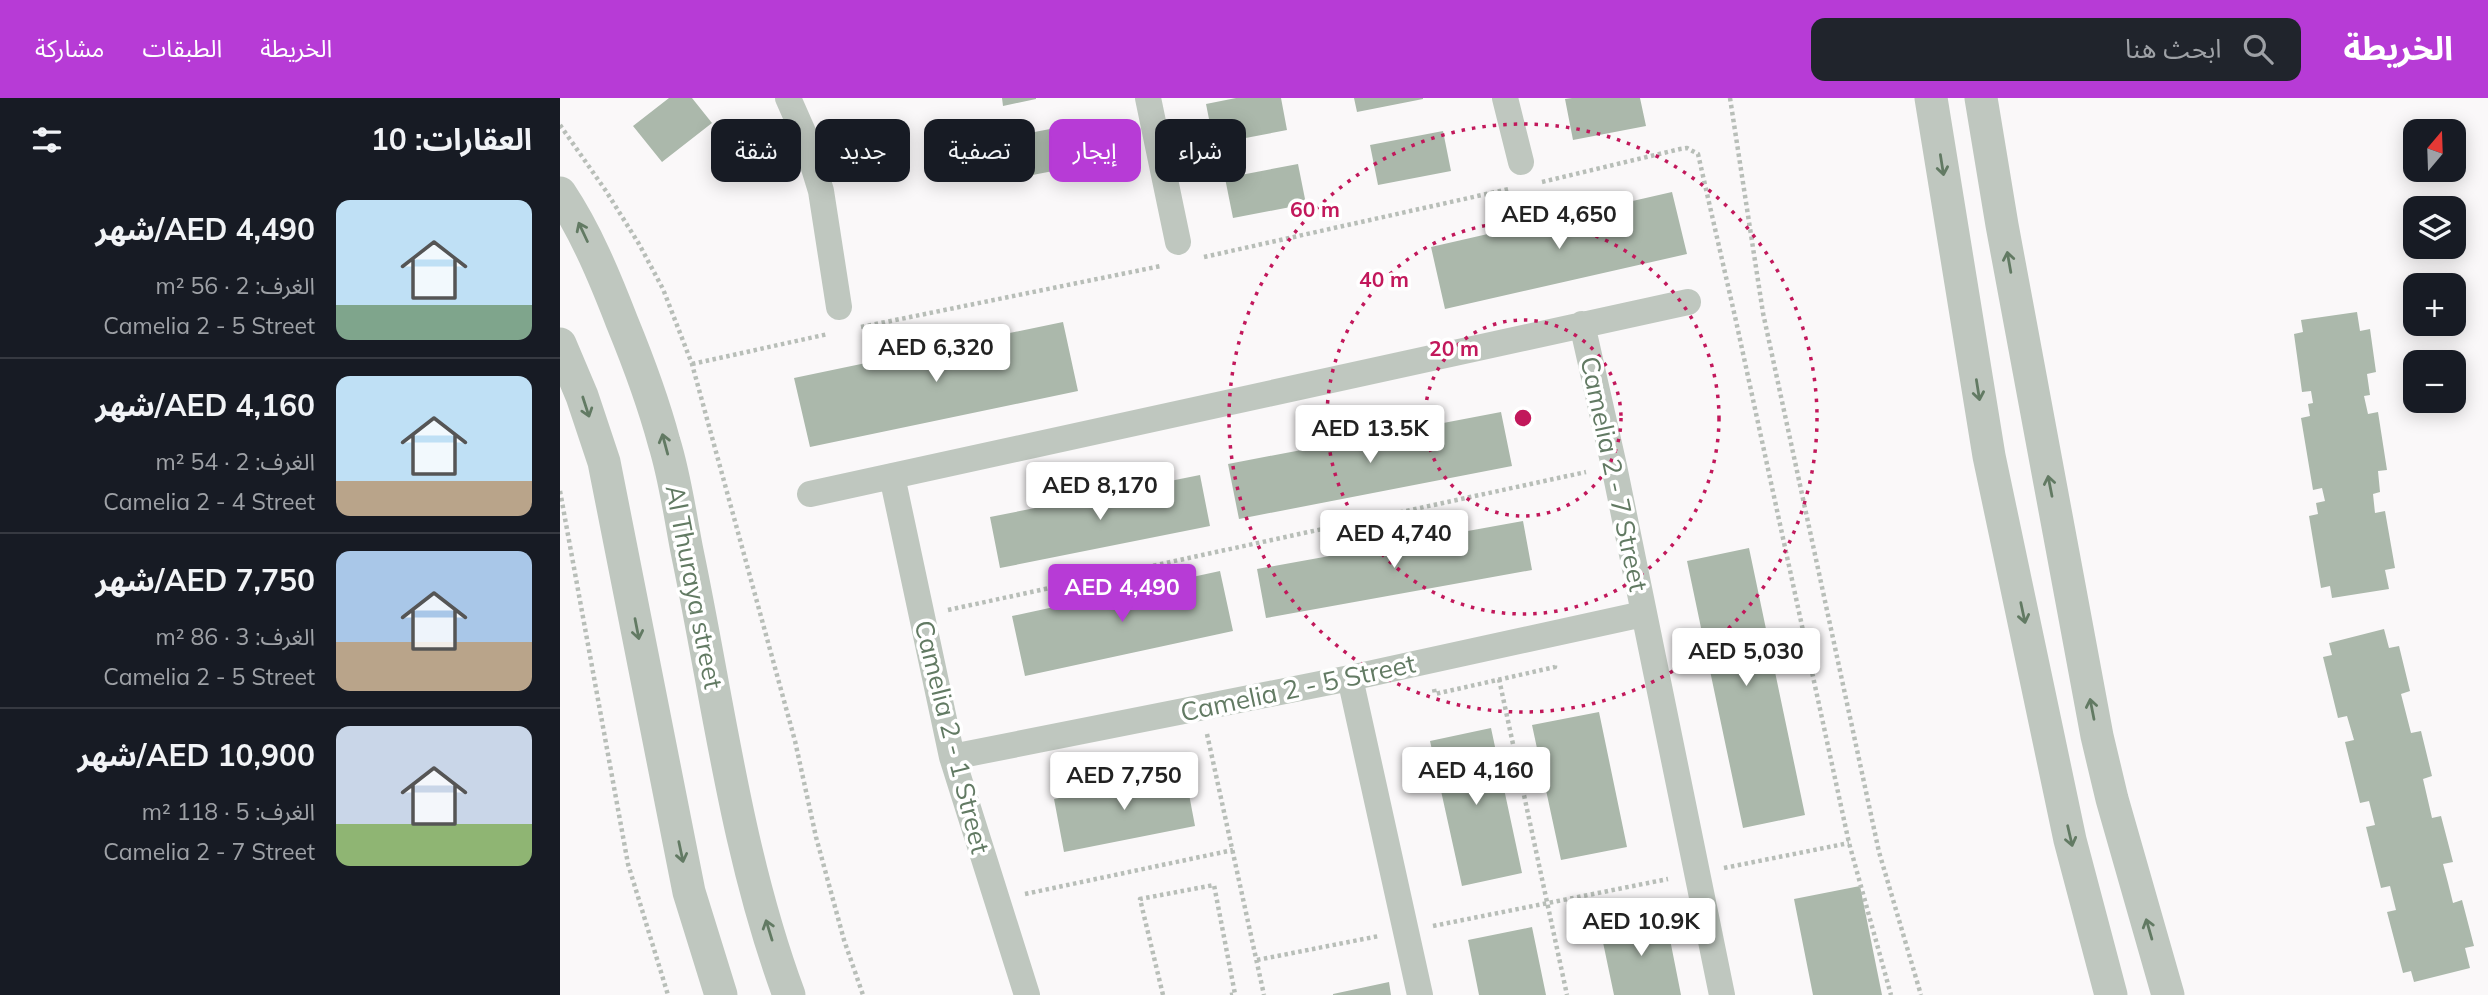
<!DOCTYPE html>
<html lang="ar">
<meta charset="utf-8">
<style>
body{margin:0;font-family:Mulish,"Noto Sans Arabic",sans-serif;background:#20242c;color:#f1f3f6;direction:rtl;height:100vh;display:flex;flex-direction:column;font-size:26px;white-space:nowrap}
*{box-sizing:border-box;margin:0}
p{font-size:23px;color:#9ea1a6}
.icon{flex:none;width:38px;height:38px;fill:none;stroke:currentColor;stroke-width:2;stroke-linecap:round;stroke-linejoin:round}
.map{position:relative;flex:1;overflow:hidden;direction:ltr}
.side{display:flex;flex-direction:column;background:#171b24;width:560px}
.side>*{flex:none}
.banner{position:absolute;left:21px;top:21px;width:665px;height:63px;direction:rtl;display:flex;gap:14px}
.needle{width:46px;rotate:19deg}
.buttons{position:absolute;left:1843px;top:21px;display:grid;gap:14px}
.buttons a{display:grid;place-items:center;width:63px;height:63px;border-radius:14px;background:#171b24;box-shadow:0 4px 18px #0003;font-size:35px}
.price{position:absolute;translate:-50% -60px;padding:0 16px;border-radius:7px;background:#fff;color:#222;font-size:23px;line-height:46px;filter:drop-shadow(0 2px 4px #0008)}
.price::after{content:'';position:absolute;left:50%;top:42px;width:21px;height:16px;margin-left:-10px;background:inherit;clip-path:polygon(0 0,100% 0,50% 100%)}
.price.current{background:#b73bd6;color:#fff}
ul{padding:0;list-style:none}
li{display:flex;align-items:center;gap:21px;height:175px;padding:0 28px}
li+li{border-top:2px solid #363941}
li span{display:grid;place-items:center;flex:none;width:196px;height:140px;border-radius:14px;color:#555}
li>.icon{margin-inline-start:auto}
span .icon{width:84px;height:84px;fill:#fffc;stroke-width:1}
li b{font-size:30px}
h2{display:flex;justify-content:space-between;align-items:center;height:84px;padding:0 28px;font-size:30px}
.chip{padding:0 24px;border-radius:14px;background:#171b24;box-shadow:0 4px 18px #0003;font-size:24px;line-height:63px}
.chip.current{background:#b73bd6;color:#fff}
header{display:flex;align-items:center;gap:42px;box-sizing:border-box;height:98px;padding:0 35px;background:#b73bd6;color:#fff}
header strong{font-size:33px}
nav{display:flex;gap:38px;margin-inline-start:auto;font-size:24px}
.search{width:490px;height:63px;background:#20242c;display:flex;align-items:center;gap:18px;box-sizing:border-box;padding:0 24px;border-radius:14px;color:#9ea1a6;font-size:26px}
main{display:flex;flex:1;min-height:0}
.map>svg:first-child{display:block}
.building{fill:#abb8ab}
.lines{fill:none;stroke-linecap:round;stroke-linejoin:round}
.path{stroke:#b8beb8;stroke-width:4.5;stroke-dasharray:3.5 3.5;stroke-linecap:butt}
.minor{stroke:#bfc7bf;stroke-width:26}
.tertiary{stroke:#bfc7bf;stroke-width:33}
.oneway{stroke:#627a63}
.ring{fill:none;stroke:#c2185b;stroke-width:3.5;stroke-dasharray:3.5 7}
.labels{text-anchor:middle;stroke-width:7;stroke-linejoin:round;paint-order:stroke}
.street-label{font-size:26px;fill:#627a63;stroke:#fff}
.centre{fill:#c2185b;stroke:#fff;stroke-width:3.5}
.ring-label{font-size:21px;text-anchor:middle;font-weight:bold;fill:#c2185b;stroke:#fff;stroke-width:7;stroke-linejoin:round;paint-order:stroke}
</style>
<header>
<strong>الخريطة</strong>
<div class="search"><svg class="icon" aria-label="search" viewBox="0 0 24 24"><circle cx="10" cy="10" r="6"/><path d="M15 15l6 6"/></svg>ابحث هنا</div>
<nav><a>الخريطة</a><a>الطبقات</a><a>مشاركة</a></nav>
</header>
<main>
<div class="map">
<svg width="1928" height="897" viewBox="0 0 1928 897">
<rect width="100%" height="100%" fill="#faf8f9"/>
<path class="building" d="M109,0H132L152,25L102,64L73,28Z
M442,0H476V1L443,8Z
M676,0H721L727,32L654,46L646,6Z
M794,0H863V1L797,14Z
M1012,0H1080L1086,28L1013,42L1005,1Z
M527,24L535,65L462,79L454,38Z
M883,33L891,73L818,87L810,47Z
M738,66L746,106L673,120L665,80Z
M1112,94L1127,156L885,211L871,149Z
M1797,214L1800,233L1810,231L1816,274L1807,276L1810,297L1804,298L1808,316L1818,314L1827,372L1818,373L1820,394L1813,396L1815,415L1825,413L1835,470L1825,472L1829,491L1772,500L1770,488L1761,490L1749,418L1758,416L1756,405L1765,403L1762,390L1753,392L1741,320L1750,318L1748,306L1753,305L1751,293L1742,294L1734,236L1743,234L1741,222Z
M503,224L518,293L250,349L234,280Z
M941,314L952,368L679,421L668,366Z
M640,377L650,428L440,470L430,419Z
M963,423L972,472L706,520L697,471Z
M1189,450L1245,717L1183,730L1127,463Z
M660,473L673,533L465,578L452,518Z
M1824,531L1829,550L1839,548L1850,593L1841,596L1851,635L1861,633L1872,678L1863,681L1872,720L1881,718L1893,764L1883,766L1888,785L1893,805L1902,802L1914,848L1905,850L1910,870L1854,884L1851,873L1843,875L1827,814L1836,812L1830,788L1821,790L1806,729L1815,727L1809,703L1800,705L1785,644L1794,642L1787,618L1778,620L1763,559L1772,557L1769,545Z
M1039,614L1067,749L1001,762L972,627Z
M931,630L962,775L902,788L870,643Z
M625,675L635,728L504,754L494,701Z
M1300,788L1322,897H1253L1234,801Z
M1105,816L1121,897H1054L1040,830Z
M972,829L986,897H919L908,842Z
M829,884L831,897H773V896Z"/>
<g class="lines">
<path class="path" d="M1170,0L1203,215L1319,754L1361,897
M0,27L46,93L79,146L103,191L132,266L235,643L256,739L284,842L303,897
M982,84L1120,51L1127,50L1138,56L1176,223L1289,745L1331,897
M644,159L949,91
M301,229L601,168
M132,266L268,236
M0,393L68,766L108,897
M388,512L1026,374
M939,581L1007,897
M874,591L875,596L995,569V566
M647,636L704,897
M1164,770L1289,745
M465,796L673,752
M873,828L1108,781
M697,862L819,838
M603,897L580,801L654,787L675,896L670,897"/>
<path class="minor" d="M228,0L243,34L261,93L279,209
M588,0L618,144
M945,0L961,64
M1022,226L1054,368L1162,897
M332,378L392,659L467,897
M250,396L1128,204
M790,580L860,897
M392,659L790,580L1083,516"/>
<path class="tertiary" d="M1371,0L1429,358L1510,742L1551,897
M1421,0L1442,127L1537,638L1552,701L1608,897
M0,95C26,134 45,180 62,224C78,263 93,303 104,344C115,379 120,417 127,453C158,601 176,754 229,897
M0,246L22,298L44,364L129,794L161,897"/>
</g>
<defs><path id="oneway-shaft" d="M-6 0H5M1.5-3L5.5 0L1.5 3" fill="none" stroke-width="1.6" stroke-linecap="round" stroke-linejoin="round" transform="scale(1.75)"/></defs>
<g class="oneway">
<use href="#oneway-shaft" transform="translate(1382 67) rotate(81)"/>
<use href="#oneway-shaft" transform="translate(23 134) rotate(-115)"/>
<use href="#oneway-shaft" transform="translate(1449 164) rotate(-100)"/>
<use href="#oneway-shaft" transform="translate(1418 292) rotate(81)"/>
<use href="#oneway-shaft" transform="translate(26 309) rotate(72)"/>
<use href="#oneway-shaft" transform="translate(105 346) rotate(-105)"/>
<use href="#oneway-shaft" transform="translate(1490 388) rotate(-101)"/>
<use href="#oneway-shaft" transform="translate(1463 515) rotate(78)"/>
<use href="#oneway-shaft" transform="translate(77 531) rotate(79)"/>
<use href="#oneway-shaft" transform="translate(1532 611) rotate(-101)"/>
<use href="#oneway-shaft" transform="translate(1510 738) rotate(77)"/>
<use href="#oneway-shaft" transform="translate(121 754) rotate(78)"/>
<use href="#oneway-shaft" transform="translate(1589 831) rotate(-106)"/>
<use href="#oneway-shaft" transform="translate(209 832) rotate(-107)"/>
</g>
<g class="ring">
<circle cx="963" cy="320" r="98"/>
<circle cx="963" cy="320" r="196"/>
<circle cx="963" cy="320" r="294"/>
</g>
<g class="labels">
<g class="street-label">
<text transform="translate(1054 376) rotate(78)" y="9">Camelia 2 - 7 Street</text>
<text transform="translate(134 489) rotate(79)" y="9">Al Thuraya street</text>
<text transform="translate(738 590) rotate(-12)" y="9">Camelia 2 - 5 Street</text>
<text transform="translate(392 639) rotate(76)" y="9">Camelia 2 - 1 Street</text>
</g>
</g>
<circle cx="963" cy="320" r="10" class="centre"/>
<g class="ring-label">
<text x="755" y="119">60 m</text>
<text x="824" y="189">40 m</text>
<text x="894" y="258">20 m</text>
</g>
</svg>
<div class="buttons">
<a><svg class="needle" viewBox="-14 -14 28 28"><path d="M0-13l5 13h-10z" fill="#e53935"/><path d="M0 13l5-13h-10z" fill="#9ea1a6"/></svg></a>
<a><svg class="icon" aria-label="layers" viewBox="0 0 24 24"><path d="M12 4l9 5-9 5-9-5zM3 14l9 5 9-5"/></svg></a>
<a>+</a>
<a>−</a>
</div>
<b class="price" style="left:999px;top:153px">AED 4,650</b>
<b class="price" style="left:376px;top:286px">AED 6,320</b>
<b class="price" style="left:810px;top:367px">AED 13.5K</b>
<b class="price" style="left:540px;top:424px">AED 8,170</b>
<b class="price" style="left:834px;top:472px">AED 4,740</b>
<b class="price current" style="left:562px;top:526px">AED 4,490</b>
<b class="price" style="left:1186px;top:590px">AED 5,030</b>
<b class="price" style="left:916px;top:709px">AED 4,160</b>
<b class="price" style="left:564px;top:714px">AED 7,750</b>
<b class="price" style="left:1081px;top:860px">AED 10.9K</b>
<div class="banner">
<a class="chip">شراء</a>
<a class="chip current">إيجار</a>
<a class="chip">تصفية</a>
<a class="chip">جديد</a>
<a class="chip">شقة</a>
</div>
</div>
<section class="side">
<h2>العقارات: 10<svg class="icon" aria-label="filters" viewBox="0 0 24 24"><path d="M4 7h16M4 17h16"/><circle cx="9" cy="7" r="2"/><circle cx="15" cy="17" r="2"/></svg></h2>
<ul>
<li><span style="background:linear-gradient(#bfe0f5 75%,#7fa58c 0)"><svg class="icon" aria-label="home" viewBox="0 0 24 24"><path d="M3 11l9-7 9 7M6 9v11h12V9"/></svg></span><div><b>AED 4,490/شهر</b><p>الغرف: 2 · 56 m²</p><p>Camelia 2 - 5 Street</p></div></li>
<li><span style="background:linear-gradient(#bfe0f5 75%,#b9a48a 0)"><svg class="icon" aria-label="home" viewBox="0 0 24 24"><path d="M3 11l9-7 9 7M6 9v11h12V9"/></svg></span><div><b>AED 4,160/شهر</b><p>الغرف: 2 · 54 m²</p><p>Camelia 2 - 4 Street</p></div></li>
<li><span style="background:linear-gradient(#a9c7e8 65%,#b9a48a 0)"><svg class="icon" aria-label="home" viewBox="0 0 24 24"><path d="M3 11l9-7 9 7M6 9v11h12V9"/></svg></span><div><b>AED 7,750/شهر</b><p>الغرف: 3 · 86 m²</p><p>Camelia 2 - 5 Street</p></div></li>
<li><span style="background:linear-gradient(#c9d6e8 70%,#8fb573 0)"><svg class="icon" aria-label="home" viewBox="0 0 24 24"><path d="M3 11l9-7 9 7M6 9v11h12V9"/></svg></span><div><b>AED 10,900/شهر</b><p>الغرف: 5 · 118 m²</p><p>Camelia 2 - 7 Street</p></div></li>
</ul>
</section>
</main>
